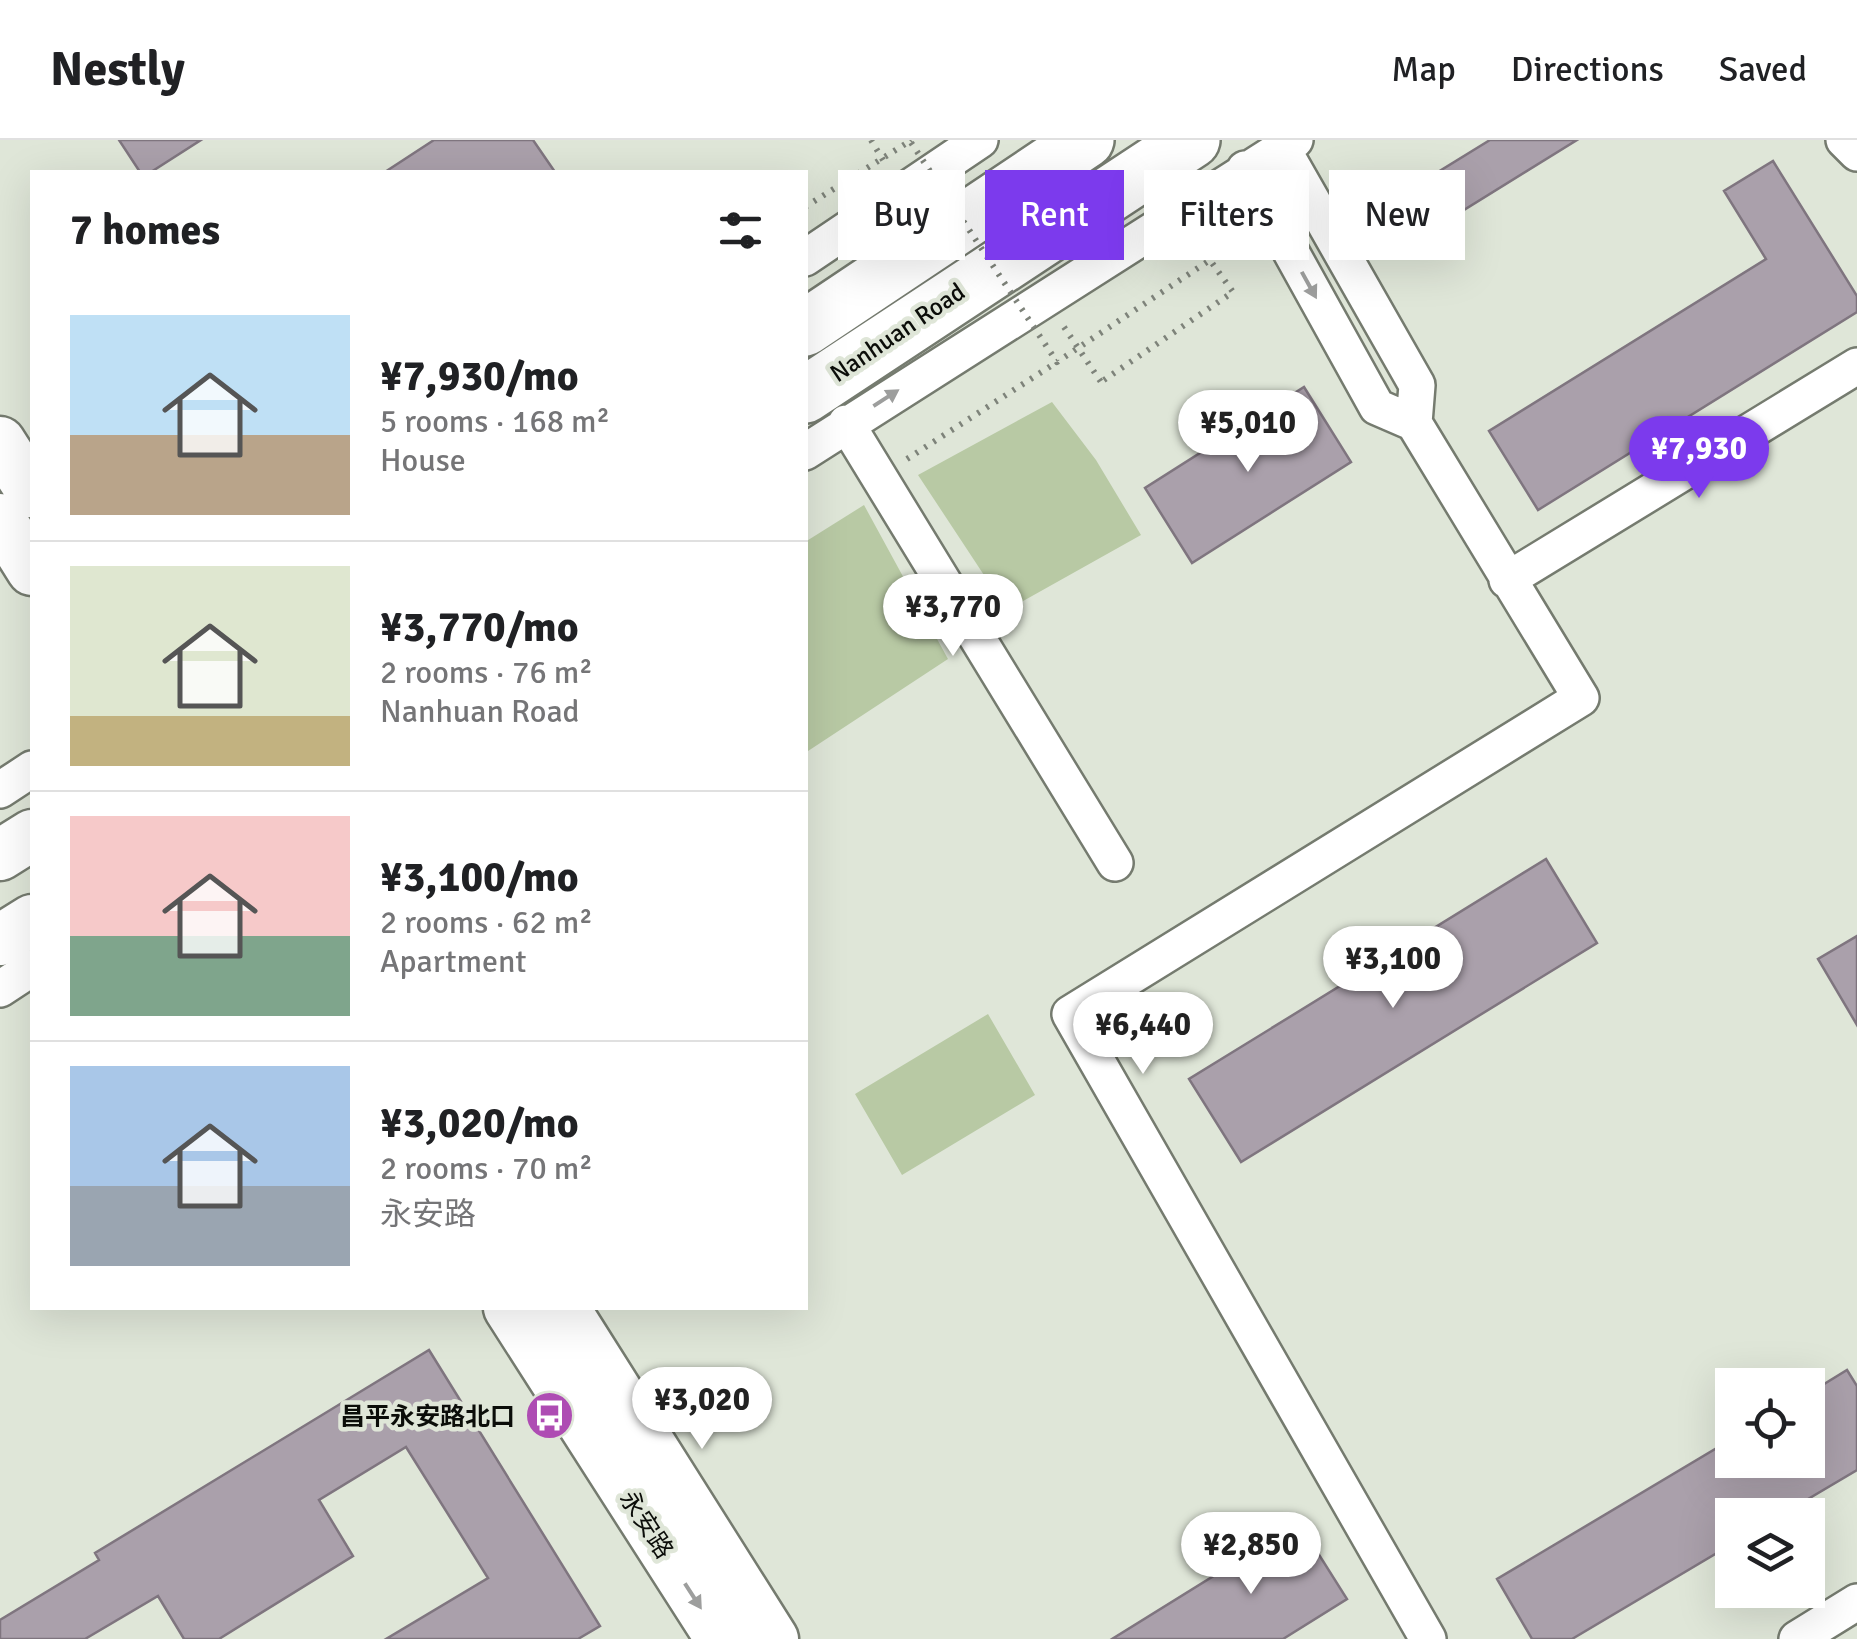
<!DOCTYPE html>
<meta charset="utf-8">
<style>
body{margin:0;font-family:Signika,"Noto Sans SC",sans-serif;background:#f6f6f6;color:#202124;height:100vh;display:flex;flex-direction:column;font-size:38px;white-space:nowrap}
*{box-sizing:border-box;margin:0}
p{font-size:32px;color:#757577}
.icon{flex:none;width:55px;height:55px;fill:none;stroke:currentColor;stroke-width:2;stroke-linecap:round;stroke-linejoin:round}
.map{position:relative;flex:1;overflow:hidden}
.panel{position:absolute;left:30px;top:30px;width:778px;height:1140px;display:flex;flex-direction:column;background:#fff;border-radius:0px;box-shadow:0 10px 40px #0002}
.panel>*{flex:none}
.banner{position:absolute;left:838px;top:30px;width:868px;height:90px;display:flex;gap:20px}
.buttons{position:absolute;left:1715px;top:1228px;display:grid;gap:20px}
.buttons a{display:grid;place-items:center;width:110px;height:110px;border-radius:0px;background:#fff;box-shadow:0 10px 40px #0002;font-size:50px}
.price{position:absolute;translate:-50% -85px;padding:0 22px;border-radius:35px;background:#fff;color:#222;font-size:32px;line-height:65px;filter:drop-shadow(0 2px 5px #0008)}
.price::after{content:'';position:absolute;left:50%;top:60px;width:30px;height:22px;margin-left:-15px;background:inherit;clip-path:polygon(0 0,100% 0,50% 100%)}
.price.on{background:#7c3aed;color:#fff}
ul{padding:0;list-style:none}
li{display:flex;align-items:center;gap:30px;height:250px;padding:0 40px}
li+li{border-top:2px solid #e0e0e0}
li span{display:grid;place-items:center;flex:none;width:280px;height:200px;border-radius:0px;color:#555}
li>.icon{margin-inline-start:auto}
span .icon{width:120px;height:120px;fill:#fffc;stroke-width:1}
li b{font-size:42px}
h2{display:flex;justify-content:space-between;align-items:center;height:120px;padding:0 40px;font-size:42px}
.pill{padding:0 35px;border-radius:0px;background:#fff;box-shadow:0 10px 40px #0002;font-size:35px;line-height:90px}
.pill.on{background:#7c3aed;color:#fff}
header{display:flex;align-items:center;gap:60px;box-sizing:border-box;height:140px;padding:0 50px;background:#fff;border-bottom:2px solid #e0e0e0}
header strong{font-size:48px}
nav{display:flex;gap:55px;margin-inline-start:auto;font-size:35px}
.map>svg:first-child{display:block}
.green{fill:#b8c9a4}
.building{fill:#aaa0ab;stroke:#7f757f;stroke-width:2.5}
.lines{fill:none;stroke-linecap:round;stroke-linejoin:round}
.street-casing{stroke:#757b6f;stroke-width:40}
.secondary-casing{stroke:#757b6f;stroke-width:55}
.primary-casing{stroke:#757b6f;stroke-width:60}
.path{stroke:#7e837a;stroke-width:6;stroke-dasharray:2.5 8;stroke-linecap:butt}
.street{stroke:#fff;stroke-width:35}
.secondary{stroke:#fff;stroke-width:50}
.primary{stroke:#fff;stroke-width:55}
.path-bridge{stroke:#7e837a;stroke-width:6;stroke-dasharray:2.5 8;stroke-linecap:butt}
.oneway{fill:#9d9e9d}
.labels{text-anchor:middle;stroke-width:9;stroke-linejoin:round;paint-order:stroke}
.street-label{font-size:25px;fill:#0b0d09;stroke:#dfe6d8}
.poi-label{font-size:25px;font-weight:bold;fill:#0b0d09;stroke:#dfe6d8;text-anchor:end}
</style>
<header>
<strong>Nestly</strong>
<nav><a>Map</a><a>Directions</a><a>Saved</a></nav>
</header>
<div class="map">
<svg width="1857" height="1499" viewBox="0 0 1857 1499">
<rect width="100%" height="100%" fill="#dfe6d8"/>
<path class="green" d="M1052,262L1096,320L1141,395L1007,470L918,335Z
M864,365L948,519L805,613V402Z
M988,874L1035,955L902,1035L855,954Z"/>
<path class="building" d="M119,0H201L151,32H140Z
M434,0H533L555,32H385Z
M1490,0H1577L1430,91L1404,53Z
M1773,21L1857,156V172L1538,370L1489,291L1766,119L1724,51Z
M1304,247L1351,322L1192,423L1145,348Z
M1546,719L1597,803L1241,1022L1189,939Z
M1857,796V885L1818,819Z
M429,1210L600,1486L578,1499H386L488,1438L406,1307L319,1360L353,1416L219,1499H184L158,1456L85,1499H0V1480L99,1420L95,1413Z
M1847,1230L1857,1246V1330L1781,1375H1732V1404L1572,1499H1532L1497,1439L1732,1299V1320H1808V1254Z
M1299,1383L1347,1459L1283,1499H1112Z"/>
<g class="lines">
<defs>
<path id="street" d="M1844,0L1857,13
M1282,8L1417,245L1414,283
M1245,29L1377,267L1414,283L1581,558L1070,874L1428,1499
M805,118L980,0
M846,283L1115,723
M805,312L1295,0
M1507,440L1857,226
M0,650L32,629
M0,849L32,828
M1797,1499L1857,1462"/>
<path id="secondary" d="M0,302L32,352
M0,379L32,430
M0,715L32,695
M0,800L32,780
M509,1168L721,1499
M564,1168L773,1499"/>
<path id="primary" d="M805,188L1086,0
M805,255L1192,0"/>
</defs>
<use href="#street" class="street-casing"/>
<use href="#secondary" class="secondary-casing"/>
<use href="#primary" class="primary-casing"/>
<path class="path" d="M871,0L886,25
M910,1L911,0
M1064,187L1101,242
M907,319L1057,222"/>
<use href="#street" class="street"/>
<use href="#secondary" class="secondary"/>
<use href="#primary" class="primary"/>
<path class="path-bridge" d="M805,67L910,1L1057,222L1210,120L1233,152L1101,242"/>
</g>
<defs><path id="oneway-solid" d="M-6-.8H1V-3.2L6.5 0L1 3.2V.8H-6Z" transform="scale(2.5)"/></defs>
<g class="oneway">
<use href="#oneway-solid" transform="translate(1309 145) rotate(61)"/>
<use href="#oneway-solid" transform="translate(886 258) rotate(-33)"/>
<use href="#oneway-solid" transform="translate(693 1456) rotate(57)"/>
</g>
<defs>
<symbol id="bus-disc" viewBox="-11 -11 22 22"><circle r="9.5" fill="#ae4cb3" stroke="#dfe6d8"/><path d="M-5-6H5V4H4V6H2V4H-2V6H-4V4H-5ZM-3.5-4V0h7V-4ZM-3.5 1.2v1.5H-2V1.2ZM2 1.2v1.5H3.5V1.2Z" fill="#fff"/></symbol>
</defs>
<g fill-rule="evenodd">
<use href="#bus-disc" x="522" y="1248" width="55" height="55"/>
</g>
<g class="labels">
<g class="street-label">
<text transform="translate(897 192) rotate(-34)" y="9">Nanhuan Road</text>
<text transform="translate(647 1384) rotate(57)" y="9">永安路</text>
</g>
<g class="poi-label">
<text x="515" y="1285">昌平永安路北口</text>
</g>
</g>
</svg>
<div class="buttons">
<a><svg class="icon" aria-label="locate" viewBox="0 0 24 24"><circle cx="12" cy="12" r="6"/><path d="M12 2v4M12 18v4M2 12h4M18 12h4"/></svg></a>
<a><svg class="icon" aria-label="layers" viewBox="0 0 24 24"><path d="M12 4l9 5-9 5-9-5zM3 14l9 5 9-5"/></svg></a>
</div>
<b class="price" style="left:1248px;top:335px">¥5,010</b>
<b class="price on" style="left:1699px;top:361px">¥7,930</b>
<b class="price" style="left:953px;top:519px">¥3,770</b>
<b class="price" style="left:1393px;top:871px">¥3,100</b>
<b class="price" style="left:1143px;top:937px">¥6,440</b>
<b class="price" style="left:702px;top:1312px">¥3,020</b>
<b class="price" style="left:1251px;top:1457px">¥2,850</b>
<div class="banner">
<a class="pill">Buy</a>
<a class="pill on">Rent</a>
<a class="pill">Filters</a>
<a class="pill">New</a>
</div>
<section class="panel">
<h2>7 homes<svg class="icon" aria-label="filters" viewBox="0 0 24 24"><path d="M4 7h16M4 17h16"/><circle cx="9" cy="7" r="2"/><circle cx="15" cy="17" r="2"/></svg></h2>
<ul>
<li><span style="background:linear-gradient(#bfe0f5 60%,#b9a48a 0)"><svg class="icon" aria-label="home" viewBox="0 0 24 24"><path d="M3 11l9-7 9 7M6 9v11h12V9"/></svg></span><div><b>¥7,930/mo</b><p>5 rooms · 168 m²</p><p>House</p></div></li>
<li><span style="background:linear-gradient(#dfe7d0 75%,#c2b280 0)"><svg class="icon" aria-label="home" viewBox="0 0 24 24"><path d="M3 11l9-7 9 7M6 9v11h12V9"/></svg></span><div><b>¥3,770/mo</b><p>2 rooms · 76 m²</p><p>Nanhuan Road</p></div></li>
<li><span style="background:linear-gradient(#f6c9c9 60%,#7fa58c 0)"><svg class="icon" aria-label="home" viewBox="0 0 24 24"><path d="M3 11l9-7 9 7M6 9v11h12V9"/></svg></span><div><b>¥3,100/mo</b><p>2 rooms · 62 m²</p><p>Apartment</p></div></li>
<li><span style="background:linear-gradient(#a9c7e8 60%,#9aa5b1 0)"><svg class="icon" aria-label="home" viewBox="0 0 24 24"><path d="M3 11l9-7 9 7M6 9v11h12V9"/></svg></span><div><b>¥3,020/mo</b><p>2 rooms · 70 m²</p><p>永安路</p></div></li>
</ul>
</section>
</div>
